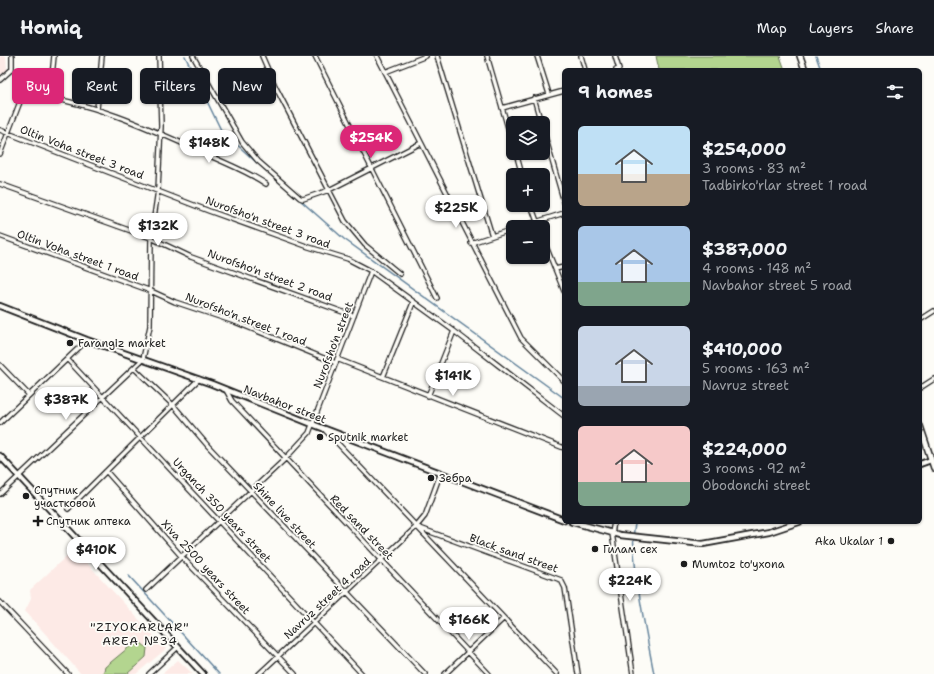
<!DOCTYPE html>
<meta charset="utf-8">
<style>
body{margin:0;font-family:"Shantell Sans",sans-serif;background:#242831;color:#f1f3f6;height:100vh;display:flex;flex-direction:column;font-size:15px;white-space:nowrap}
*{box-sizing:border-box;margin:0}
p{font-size:13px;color:#9ea1a6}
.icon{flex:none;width:22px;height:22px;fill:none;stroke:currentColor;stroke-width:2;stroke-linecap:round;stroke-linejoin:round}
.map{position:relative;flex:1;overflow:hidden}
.drawer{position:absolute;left:562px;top:12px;width:360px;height:456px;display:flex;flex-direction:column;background:#171b24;border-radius:6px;box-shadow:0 1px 3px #0004}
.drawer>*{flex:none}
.top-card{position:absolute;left:12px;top:12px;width:380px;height:36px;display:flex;gap:8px}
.tools{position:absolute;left:506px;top:60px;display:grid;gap:8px}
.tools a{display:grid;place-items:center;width:44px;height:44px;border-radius:6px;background:#171b24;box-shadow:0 1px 3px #0004;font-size:20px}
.price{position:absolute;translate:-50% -34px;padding:0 9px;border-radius:14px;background:#fff;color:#222;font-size:13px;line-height:26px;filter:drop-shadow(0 1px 2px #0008)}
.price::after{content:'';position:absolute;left:50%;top:24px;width:12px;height:9px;margin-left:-6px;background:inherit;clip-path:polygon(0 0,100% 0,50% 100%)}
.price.current{background:#db2777;color:#fff}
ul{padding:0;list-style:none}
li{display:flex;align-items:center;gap:12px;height:100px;padding:0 16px}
li span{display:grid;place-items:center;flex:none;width:112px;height:80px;border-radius:6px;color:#555}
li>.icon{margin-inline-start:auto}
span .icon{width:48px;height:48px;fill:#fffc;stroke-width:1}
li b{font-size:17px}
h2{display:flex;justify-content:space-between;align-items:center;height:48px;padding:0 16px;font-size:17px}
.chip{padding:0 14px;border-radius:6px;background:#171b24;box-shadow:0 1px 3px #0004;font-size:14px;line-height:36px}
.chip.current{background:#db2777;color:#fff}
header{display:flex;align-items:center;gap:24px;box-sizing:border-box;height:56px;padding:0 20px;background:#171b24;border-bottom:1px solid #363941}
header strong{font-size:19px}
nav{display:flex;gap:22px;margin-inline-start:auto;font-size:14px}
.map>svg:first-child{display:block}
.built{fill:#fdeae6}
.grass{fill:#b3d58f;stroke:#687856}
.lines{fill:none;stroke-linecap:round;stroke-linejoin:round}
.stream{stroke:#63839b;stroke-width:1.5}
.street-casing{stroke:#1c1c1c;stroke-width:6}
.secondary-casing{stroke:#1c1c1c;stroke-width:8}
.primary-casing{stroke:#1c1c1c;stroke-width:8}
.street{stroke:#fdfcf7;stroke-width:3.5}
.secondary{stroke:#fdfcf7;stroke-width:4.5}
.primary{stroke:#fdfcf7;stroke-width:5}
.poi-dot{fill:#1c1c1c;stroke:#fdfcf7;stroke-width:1.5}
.labels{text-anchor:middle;stroke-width:3.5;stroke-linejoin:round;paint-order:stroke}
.street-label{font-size:11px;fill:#1c1c1c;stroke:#fdfcf7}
.poi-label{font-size:11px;fill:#1c1c1c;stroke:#fdfcf7;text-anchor:start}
.neighbourhood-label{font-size:12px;letter-spacing:1px;fill:#1c1c1c;stroke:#fdfcf7}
</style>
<header>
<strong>Homiq</strong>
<nav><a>Map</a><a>Layers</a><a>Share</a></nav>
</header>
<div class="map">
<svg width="934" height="618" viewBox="0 0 934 618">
<rect width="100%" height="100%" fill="#fdfcf7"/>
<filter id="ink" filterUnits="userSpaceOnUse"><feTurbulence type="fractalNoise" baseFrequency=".025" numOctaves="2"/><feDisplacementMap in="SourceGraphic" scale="8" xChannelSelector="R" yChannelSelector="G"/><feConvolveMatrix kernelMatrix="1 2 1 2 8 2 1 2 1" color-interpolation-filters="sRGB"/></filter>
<g filter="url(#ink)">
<path class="built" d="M0,0H6L7,14L4,18H0Z
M74,493L166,593L136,618H81L25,555L31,543L30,534Z
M178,604L193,618H162Z"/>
<path class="grass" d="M656,0H780L785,14H659Z
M140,586L147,592L146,601L127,618H103L105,611L134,587Z"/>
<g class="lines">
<path class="stream" d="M185,0L221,74L256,106
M816,0L821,14
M300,144L344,183L564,342
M636,466C626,486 649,590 654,618
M129,520L219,618"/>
<defs>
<path id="street" d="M193,0L242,86L258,105L300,142L303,143L329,134L421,87
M262,0L275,30L345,165L365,189L400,218
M315,0L437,242
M377,0L521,282L564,325
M437,0L492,180
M487,0L513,89
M537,0L549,38
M581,0L585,14
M615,0L619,13L616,14
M385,16L426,0
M0,24L12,13V0
M50,40L54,0
M534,42L541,67
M502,52L564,35
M97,53L102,0
M543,73L564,146
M0,74L209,155L309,191L348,203L371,215L454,275L564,360
M516,97L522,119
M0,98L23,38C88,44 147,71 206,98C227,108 247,115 266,128
M0,128L151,182L191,201L354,260
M531,149L539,171
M520,171L564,157
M0,180L151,235L175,246L235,266L336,307
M543,183L564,235
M471,187L513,173
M555,213L564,211
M920,264L934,255
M67,303L362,618
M337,303L564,392
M0,309L29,339
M134,312L174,350L208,390L425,618
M383,321L413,247
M920,332L934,323
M226,334L232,345L489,618
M428,340L454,275
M0,367L87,284
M324,373L557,618
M106,415L182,501L295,618
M0,438L143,303L150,270L151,182L158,134L161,70L159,0
M68,453L199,323
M614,466L612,477L633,618
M417,471L561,524L565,532L578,618
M146,534L285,403L309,377L371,215
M0,546L68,618
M149,618L178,591
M259,618L416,471L425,460L441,416
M445,618L503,563"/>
<path id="secondary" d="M0,250L87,284L212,328L312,368L564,464
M0,400L203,618
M920,408L931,404
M572,466L620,479L703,488L769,476L799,466"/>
<path id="primary" d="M800,0L805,14
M920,370L934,412"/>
</defs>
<use href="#street" class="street-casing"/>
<use href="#secondary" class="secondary-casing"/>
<use href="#primary" class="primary-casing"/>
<use href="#street" class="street"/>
<use href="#secondary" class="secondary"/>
<use href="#primary" class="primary"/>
</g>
</g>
<g class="poi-dot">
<circle cx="70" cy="287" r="4"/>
<circle cx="320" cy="381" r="4"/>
<circle cx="431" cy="422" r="4"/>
<circle cx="26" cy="440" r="4"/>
<path d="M36 459h4v4h4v4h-4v4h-4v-4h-4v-4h4z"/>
<circle cx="891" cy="485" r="4"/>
<circle cx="595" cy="493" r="4"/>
<circle cx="684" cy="508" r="4"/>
</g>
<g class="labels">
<g class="street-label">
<text transform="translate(82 96) rotate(21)" y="4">Oltin Voha street 3 road</text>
<text transform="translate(268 166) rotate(20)" y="4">Nurofsho'n street 3 road</text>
<text transform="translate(78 199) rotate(20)" y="4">Oltin Voha street 1 road</text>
<text transform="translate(270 219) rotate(20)" y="4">Nurofsho'n street 2 road</text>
<text transform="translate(246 263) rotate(21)" y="4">Nurofsho'n street 1 road</text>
<text transform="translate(333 289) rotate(-69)" y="4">Nurofsho'n street</text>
<text transform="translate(285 348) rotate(21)" y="4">Navbahor street</text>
<text transform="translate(222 454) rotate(47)" y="4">Urganch 350 years street</text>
<text transform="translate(285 459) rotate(47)" y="4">Shine live street</text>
<text transform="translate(362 471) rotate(46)" y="4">Red sand street</text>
<text transform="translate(514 497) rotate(20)" y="4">Black sand street</text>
<text transform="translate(206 511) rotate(47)" y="4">Xiva 2500 years street</text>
<text transform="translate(327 542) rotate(-43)" y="4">Navruz street 4 road</text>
</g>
<g class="poi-label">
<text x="78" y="291">Farangiz market</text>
<text x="328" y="385">Sputnik market</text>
<text x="439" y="426">Зебра</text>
<text x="34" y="438">Спутник<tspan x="34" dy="13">участковой</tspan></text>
<text x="46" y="469">Спутник аптека</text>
<text x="883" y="489" text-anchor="end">Aka Ukalar 1</text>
<text x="603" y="497">Гилам сех</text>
<text x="692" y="512">Mumtoz to'yxona</text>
</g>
<g class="neighbourhood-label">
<text x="140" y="575">"ZIYOKARLAR"<tspan x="140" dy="14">AREA №34</tspan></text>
</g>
</g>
</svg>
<div class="tools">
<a><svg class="icon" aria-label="layers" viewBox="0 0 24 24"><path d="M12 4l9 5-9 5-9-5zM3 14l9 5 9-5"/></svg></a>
<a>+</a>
<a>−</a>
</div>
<b class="price current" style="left:371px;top:103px">$254K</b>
<b class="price" style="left:209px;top:108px">$148K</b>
<b class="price" style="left:456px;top:173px">$225K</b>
<b class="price" style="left:158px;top:191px">$132K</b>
<b class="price" style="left:453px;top:341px">$141K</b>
<b class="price" style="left:66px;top:365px">$387K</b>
<b class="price" style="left:96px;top:515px">$410K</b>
<b class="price" style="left:630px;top:546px">$224K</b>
<b class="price" style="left:469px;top:585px">$166K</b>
<div class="top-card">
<a class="chip current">Buy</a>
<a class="chip">Rent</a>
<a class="chip">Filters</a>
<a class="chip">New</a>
</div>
<section class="drawer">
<h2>9 homes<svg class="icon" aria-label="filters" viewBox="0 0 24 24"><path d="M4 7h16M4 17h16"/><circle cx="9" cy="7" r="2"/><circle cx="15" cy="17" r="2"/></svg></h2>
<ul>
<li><span style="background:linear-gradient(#bfe0f5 60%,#b9a48a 0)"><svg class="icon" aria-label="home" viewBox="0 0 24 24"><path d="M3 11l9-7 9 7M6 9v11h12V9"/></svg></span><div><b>$254,000</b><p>3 rooms · 83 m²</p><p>Tadbirko'rlar street 1 road</p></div></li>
<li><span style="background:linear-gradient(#a9c7e8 70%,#7fa58c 0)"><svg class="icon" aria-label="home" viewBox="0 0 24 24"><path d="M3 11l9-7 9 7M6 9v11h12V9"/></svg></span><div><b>$387,000</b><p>4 rooms · 148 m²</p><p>Navbahor street 5 road</p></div></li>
<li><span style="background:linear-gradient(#c9d6e8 75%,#9aa5b1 0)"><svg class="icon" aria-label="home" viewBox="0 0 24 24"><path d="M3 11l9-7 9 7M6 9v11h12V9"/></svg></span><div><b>$410,000</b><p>5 rooms · 163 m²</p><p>Navruz street</p></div></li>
<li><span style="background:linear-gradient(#f6c9c9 70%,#7fa58c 0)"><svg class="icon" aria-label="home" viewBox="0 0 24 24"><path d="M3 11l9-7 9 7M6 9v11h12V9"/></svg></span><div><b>$224,000</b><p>3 rooms · 92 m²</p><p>Obodonchi street</p></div></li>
</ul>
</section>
</div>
